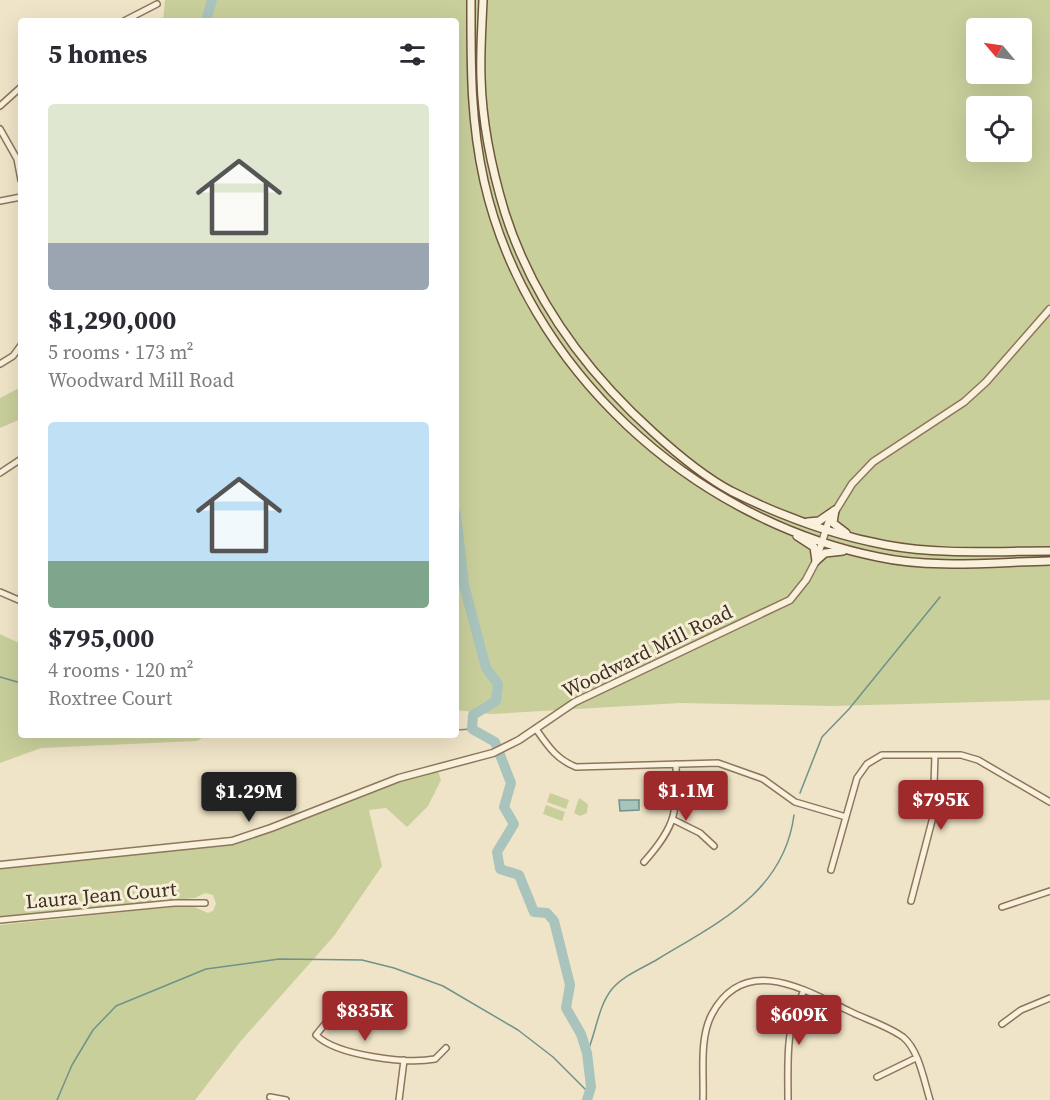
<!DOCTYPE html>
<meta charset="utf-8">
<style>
body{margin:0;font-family:"Source Serif 4",serif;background:#f7f7f7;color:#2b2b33;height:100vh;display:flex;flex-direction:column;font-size:22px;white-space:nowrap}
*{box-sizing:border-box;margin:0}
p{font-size:20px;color:#7c7c81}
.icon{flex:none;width:33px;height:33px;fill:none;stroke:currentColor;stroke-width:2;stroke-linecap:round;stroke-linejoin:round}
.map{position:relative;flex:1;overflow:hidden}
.details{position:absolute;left:18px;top:18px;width:441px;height:720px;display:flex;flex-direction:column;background:#fff;border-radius:6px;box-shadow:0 6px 24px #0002}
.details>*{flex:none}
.needle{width:39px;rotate:299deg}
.buttons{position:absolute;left:966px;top:18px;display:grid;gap:12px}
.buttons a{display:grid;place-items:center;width:66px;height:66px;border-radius:6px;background:#fff;box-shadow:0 6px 24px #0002;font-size:30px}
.price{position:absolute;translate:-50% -51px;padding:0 14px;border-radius:6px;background:#9e2a2b;color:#fff;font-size:20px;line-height:39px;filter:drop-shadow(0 2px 3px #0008)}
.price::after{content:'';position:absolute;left:50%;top:36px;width:18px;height:14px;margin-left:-9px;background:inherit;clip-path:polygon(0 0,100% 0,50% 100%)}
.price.current{background:#222;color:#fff}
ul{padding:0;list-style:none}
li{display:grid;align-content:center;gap:12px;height:318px;padding:0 30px}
li span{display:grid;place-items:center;height:186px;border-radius:6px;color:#555}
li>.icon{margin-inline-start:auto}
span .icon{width:108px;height:108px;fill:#fffc;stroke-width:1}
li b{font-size:26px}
h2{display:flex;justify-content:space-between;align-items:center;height:72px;padding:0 30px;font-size:26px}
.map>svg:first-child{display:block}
.green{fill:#c9cf9b;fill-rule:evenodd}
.water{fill:#a9c4bc;stroke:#6f938a;stroke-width:1.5}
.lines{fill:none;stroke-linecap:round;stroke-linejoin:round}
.stream{stroke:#6f938a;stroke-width:1.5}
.river{stroke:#a9c4bc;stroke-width:10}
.minor-casing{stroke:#8d765c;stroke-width:8}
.tertiary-casing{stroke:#8d765c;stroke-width:9}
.secondary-casing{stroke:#6f573f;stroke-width:10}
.minor{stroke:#faf1dc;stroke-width:5}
.tertiary{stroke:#faf1dc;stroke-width:6}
.secondary{stroke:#faf1dc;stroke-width:7}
.labels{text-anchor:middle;stroke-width:6;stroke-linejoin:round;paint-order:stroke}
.street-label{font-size:20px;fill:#3d2e20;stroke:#f7eed8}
</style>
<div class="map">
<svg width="1050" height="1100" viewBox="0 0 1050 1100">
<rect width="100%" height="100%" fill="#f0e4c8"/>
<path class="green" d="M165,0H1050V700L832,706L680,703L491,714L456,710V21H163ZM976,28H1022V74H976ZM976,106H1022V152H976Z
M21,387V419L0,428V398Z
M0,634L21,644V735H207L197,741L41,748L0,763Z
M438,770L441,780L428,806L407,827L386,808L369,810L382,866L334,936L240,1042L195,1100H0V925L190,905L208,913L213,911L216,904L213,895L205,893L195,898L0,917V868L224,845C297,825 365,790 438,770Z
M550,793L569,800L566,809L547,802Z
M579,798L588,804L587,813L580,816L574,813Z
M546,805L565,812L562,821L543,814Z"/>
<path class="water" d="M619,800H639V810L620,811Z"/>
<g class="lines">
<path class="stream" d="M0,677L21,683
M456,730L472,729
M353,735H396
M800,793L822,737L849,709L940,597
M587,1053C596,1033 598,1006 612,989C624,975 643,968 658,959C719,922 784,892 794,815
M57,1100L72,1065L93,1030L116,1006L206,969L279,959L362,960L394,968L443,986L518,1030L553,1057L590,1094"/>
<path class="river" d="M206,21L212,0
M456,514L464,585L486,668L498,684L496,701L473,715L472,729L495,742L511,783L504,807L514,824L497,852L500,869L519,875L534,912L547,913L554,921L570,985L566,1008L581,1034L587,1053L591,1087L587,1100"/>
<defs>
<path id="minor" d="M124,21L157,4
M0,106L21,87
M0,129L17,159L21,180
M0,201L21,197
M0,364L13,356L21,345
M0,473L21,459
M0,592L21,601
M536,729C548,746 556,759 576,767L718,763L763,779L795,802L846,817
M674,820L700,833L714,846
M644,862C677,825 677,812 676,764
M831,870L857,778L867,764L882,755H961L978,760L1050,802
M911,901L933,817L935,755
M1002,907L1050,891
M0,920L174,903H205
M369,1003C340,1002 333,1014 316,1035C337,1056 407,1064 435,1059L446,1048
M1002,1024L1021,1010L1050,998
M877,1077L916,1058
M270,1097L286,1100
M399,1100L404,1060
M703,1100C704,1073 699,1038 712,1014C745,953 805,990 849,1011C865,1019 888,1026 903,1037C919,1050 924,1081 930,1100
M788,1100C788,1058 785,1029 804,990"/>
<path id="tertiary" d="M0,865L232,841L271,828L399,778L493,753L519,740L575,702L790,600L806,580L816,561L828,523L852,484L873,462L964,402L986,382L1050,309"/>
<path id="secondary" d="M471,0C471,63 470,118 484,181C526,368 691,519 878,557C933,569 994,562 1050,561
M483,0C482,26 480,52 481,78C482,122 492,170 505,213C533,300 587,373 654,433C677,454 703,476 731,491C779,515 832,535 886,545C940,555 995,551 1050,551
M835,510L833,523L846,533
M808,522L819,521L835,510
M797,536L814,547L816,561
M816,561L825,553L843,551"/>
</defs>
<use href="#minor" class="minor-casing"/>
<use href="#tertiary" class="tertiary-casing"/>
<use href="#secondary" class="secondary-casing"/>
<use href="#minor" class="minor"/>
<use href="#tertiary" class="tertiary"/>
<use href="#secondary" class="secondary"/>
</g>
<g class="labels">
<g class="street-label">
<text transform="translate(647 651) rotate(-26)" y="7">Woodward Mill Road</text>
<text transform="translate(101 895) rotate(-5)" y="7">Laura Jean Court</text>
</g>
</g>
</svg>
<div class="buttons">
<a><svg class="needle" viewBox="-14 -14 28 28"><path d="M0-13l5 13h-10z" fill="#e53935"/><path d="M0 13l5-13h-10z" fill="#7c7c81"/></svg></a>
<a><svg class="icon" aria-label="locate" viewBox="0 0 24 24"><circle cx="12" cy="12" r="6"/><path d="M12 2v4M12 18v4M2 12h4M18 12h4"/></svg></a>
</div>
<b class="price" style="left:686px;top:822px">$1.1M</b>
<b class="price current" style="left:249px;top:823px">$1.29M</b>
<b class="price" style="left:941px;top:831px">$795K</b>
<b class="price" style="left:365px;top:1042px">$835K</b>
<b class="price" style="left:799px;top:1046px">$609K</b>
<section class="details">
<h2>5 homes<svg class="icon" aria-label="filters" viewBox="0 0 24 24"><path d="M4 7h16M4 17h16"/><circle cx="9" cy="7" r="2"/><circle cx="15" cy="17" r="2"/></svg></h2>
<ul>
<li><span style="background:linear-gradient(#dfe7d0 75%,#9aa5b1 0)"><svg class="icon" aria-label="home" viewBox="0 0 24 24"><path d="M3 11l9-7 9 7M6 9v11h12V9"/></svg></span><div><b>$1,290,000</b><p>5 rooms · 173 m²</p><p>Woodward Mill Road</p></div></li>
<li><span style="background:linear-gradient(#bfe0f5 75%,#7fa58c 0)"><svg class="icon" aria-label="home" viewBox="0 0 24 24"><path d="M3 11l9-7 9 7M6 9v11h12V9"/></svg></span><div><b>$795,000</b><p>4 rooms · 120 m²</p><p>Roxtree Court</p></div></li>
</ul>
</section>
</div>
